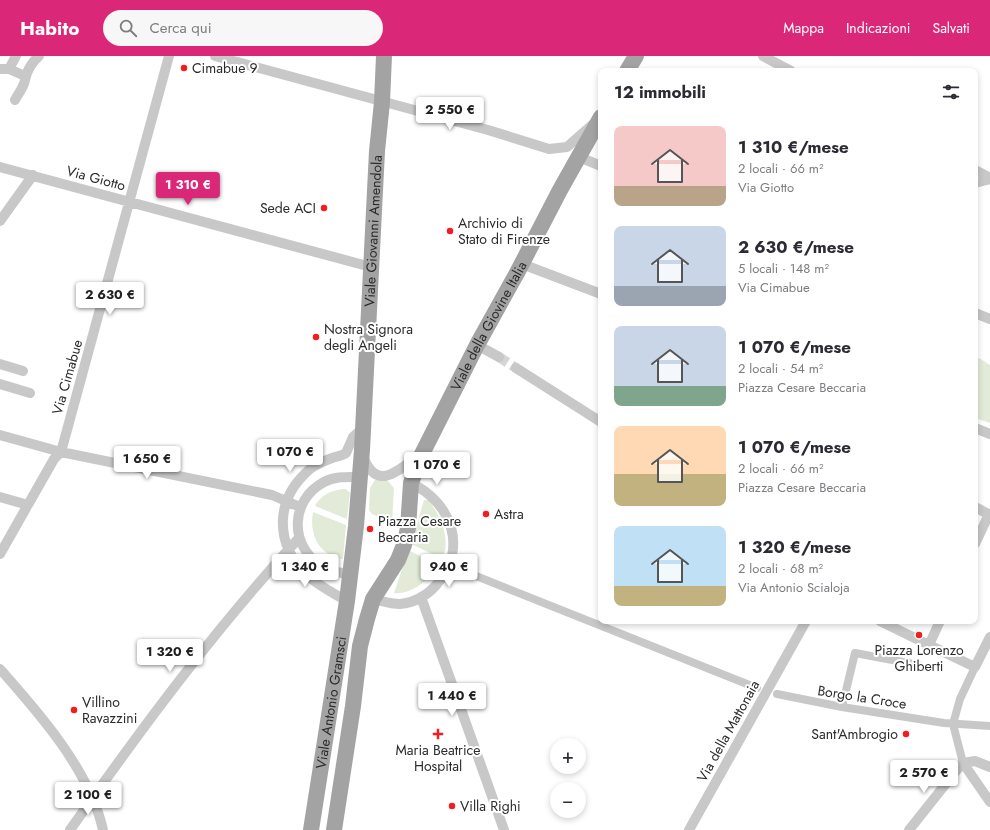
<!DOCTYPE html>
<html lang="it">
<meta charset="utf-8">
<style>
body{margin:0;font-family:Jost,sans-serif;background:#f7f7f7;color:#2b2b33;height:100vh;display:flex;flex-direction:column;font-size:15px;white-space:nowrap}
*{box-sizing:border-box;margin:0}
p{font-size:13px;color:#7c7c81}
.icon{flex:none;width:22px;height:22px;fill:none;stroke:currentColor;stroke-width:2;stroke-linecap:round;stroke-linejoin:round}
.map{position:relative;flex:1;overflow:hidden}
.details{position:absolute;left:598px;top:12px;width:380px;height:556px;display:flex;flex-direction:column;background:#fff;border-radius:8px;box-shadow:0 2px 6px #0003}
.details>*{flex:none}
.tools{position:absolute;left:550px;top:682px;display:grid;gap:8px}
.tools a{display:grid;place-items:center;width:36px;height:36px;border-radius:50%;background:#fff;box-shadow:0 2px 6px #0003;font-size:20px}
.price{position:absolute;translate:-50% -34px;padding:0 9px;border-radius:4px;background:#fff;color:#222;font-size:13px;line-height:26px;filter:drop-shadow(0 1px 2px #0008)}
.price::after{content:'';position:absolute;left:50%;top:24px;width:12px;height:9px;margin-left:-6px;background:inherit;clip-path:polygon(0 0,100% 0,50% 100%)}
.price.current{background:#db2777;color:#fff}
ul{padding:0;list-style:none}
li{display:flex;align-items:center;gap:12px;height:100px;padding:0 16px}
li span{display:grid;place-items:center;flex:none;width:112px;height:80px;border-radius:8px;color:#555}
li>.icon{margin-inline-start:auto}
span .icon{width:48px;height:48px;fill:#fffc;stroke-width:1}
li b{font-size:17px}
h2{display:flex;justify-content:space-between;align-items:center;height:48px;padding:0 16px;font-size:17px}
header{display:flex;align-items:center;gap:24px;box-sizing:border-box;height:56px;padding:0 20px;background:#db2777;color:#fff}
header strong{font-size:19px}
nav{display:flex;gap:22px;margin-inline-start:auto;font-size:14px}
.search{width:280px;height:36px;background:#f7f7f7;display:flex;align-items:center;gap:10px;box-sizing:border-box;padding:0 14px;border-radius:22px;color:#7c7c81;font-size:15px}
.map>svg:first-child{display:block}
.green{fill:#e1ebd7}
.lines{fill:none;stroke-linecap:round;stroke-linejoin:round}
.minor-tunnel{stroke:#d5d5d5;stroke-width:10;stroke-dasharray:10 5;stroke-linecap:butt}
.pedestrian{stroke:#c8c8c8;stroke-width:8}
.minor{stroke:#c8c8c8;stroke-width:10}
.primary{stroke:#a3a3a3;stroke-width:16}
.poi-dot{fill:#f31d20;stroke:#fff;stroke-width:1.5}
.labels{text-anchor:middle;stroke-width:4;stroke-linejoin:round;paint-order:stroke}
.poi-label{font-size:14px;fill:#2b2b2b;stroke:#fff;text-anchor:start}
.street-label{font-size:14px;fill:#2b2b2b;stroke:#fff}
</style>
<header>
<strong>Habito</strong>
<div class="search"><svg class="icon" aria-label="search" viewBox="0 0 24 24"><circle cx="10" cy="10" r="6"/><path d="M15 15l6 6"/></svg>Cerca qui</div>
<nav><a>Mappa</a><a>Indicazioni</a><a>Salvati</a></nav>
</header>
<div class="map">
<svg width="990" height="774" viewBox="0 0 990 774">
<rect width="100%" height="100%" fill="#fff"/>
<path class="green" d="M979,302L990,309V367L975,362V307Z
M379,422L387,424L394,432L392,467L372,458L369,454L370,432L375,424Z
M343,433H346L350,437L347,463L315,450C321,439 330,435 343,433Z
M424,444H428C433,450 438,458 441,465C445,474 449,495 441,502L411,488Z
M313,456L346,469L343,503C319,499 309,479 313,456Z
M410,495L438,509C430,523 412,539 394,537L408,496Z"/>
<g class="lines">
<path class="minor-tunnel" d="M499,301L516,312"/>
<path class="pedestrian" d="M466,516L757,632
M777,638L842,651L944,667L990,670
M842,651L855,597L919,609
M963,707L953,668L960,643L975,611"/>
<path class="minor" d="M215,0L488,74L549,93L567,91L592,69
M763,0L791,15
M0,13H9L25,20
M9,13L16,0
M15,44C18,38 24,31 25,24C27,14 31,7 39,0
M579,101L601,110
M0,111L371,211
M975,114L990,122
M975,127L990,123
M0,165L33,119
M522,208L601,238
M975,257L990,263
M477,289L499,301
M0,308L23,315
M516,312L601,366
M0,328L30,337
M975,372L990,378
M0,379L61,396L272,439L300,451
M363,400C377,438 400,413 420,398
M0,441L28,449
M975,451L990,459
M975,488L989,458
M0,498L54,403L61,396L169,0
M350,519C340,516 329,515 321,510C289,489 290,444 324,426C335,420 347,421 360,421
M421,541L504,774
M373,543C382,545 391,548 400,548C414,547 428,539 437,528C468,492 452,447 411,427
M347,545C333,537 317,529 306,518C274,486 275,443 310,413C316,408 324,405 332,402C337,400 342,400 346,397L353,381L362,373
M880,565L929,589L940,565
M929,589L975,611L990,581
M0,613C40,658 90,715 103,774
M963,707L975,705L990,711
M70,774C141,673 215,573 299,482
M689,774L806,565
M909,774L956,715L963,707L990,746"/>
<g class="primary">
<path d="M627,15L636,0"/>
<path id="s1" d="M311,774L347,545L356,470L362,394L377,95L382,46L384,0"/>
<path id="s2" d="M334,774L353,650L360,590L367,563L373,543L398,504L404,489L408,472L411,427L420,402L477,289L518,215L560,134L601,61"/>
</g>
</g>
<g class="poi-dot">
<circle cx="184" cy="12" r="4"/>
<circle cx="324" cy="152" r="4"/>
<circle cx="450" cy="175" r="4"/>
<circle cx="316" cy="281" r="4"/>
<circle cx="486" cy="458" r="4"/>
<circle cx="370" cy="473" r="4"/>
<circle cx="919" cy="579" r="4"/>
<circle cx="74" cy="654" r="4"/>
<path d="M436 672h4v4h4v4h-4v4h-4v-4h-4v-4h4z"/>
<circle cx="906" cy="678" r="4"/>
<circle cx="452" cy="750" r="4"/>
</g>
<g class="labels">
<g class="poi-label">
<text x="192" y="17">Cimabue 9</text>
<text x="316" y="157" text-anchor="end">Sede ACI</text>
<text x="458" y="172">Archivio di<tspan x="458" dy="16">Stato di Firenze</tspan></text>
<text x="324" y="278">Nostra Signora<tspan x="324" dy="16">degli Angeli</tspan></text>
<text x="494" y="463">Astra</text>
<text x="378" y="470">Piazza Cesare<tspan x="378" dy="16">Beccaria</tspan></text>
<text x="919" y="599" text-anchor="middle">Piazza Lorenzo<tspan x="919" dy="16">Ghiberti</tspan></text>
<text x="82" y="651">Villino<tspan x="82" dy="16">Ravazzini</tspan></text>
<text x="898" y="683" text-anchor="end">Sant'Ambrogio</text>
<text x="438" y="699" text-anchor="middle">Maria Beatrice<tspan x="438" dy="16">Hospital</tspan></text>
<text x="460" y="755">Villa Righi</text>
</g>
<g class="street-label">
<text transform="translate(96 122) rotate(15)" y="5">Via Giotto</text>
<text dy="5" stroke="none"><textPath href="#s1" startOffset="603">Viale Giovanni Amendola</textPath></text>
<text dy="5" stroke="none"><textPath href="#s2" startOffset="535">Viale della Giovine Italia</textPath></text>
<text transform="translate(67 321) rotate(-74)" y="5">Via Cimabue</text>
<text transform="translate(862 641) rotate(9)" y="5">Borgo la Croce</text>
<text dy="5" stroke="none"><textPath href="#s1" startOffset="129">Viale Antonio Gramsci</textPath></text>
<text transform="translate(728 675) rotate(-61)" y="5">Via della Mattonaia</text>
</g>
</g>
</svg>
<div class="tools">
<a>+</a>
<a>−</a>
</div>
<b class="price" style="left:450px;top:75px">2 550 €</b>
<b class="price current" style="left:188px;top:150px">1 310 €</b>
<b class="price" style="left:110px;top:260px">2 630 €</b>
<b class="price" style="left:290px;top:417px">1 070 €</b>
<b class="price" style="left:147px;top:424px">1 650 €</b>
<b class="price" style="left:437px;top:430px">1 070 €</b>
<b class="price" style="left:305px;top:532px">1 340 €</b>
<b class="price" style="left:449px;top:532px">940 €</b>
<b class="price" style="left:170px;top:617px">1 320 €</b>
<b class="price" style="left:452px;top:661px">1 440 €</b>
<b class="price" style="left:924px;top:738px">2 570 €</b>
<b class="price" style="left:88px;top:760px">2 100 €</b>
<section class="details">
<h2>12 immobili<svg class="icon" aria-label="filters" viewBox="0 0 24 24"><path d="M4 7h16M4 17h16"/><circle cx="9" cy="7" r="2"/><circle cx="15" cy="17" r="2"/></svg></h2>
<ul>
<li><span style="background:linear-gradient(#f6c9c9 75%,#b9a48a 0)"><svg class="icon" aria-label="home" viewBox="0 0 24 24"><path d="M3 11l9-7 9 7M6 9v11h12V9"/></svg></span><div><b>1 310 €/mese</b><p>2 locali · 66 m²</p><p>Via Giotto</p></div></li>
<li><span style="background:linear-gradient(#c9d6e8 75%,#9aa5b1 0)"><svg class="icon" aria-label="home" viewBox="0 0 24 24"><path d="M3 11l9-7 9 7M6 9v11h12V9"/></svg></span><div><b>2 630 €/mese</b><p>5 locali · 148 m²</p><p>Via Cimabue</p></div></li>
<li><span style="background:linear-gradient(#c9d6e8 75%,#7fa58c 0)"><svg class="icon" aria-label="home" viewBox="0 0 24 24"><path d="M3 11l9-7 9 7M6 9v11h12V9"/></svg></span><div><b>1 070 €/mese</b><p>2 locali · 54 m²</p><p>Piazza Cesare Beccaria</p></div></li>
<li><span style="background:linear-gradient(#ffd9b3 60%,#c2b280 0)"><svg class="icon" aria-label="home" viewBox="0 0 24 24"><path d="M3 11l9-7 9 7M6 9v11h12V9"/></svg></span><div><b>1 070 €/mese</b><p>2 locali · 66 m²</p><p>Piazza Cesare Beccaria</p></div></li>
<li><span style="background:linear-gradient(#bfe0f5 75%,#c2b280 0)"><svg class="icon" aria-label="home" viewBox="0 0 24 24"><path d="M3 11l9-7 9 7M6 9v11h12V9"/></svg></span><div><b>1 320 €/mese</b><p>2 locali · 68 m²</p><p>Via Antonio Scialoja</p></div></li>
</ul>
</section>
</div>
